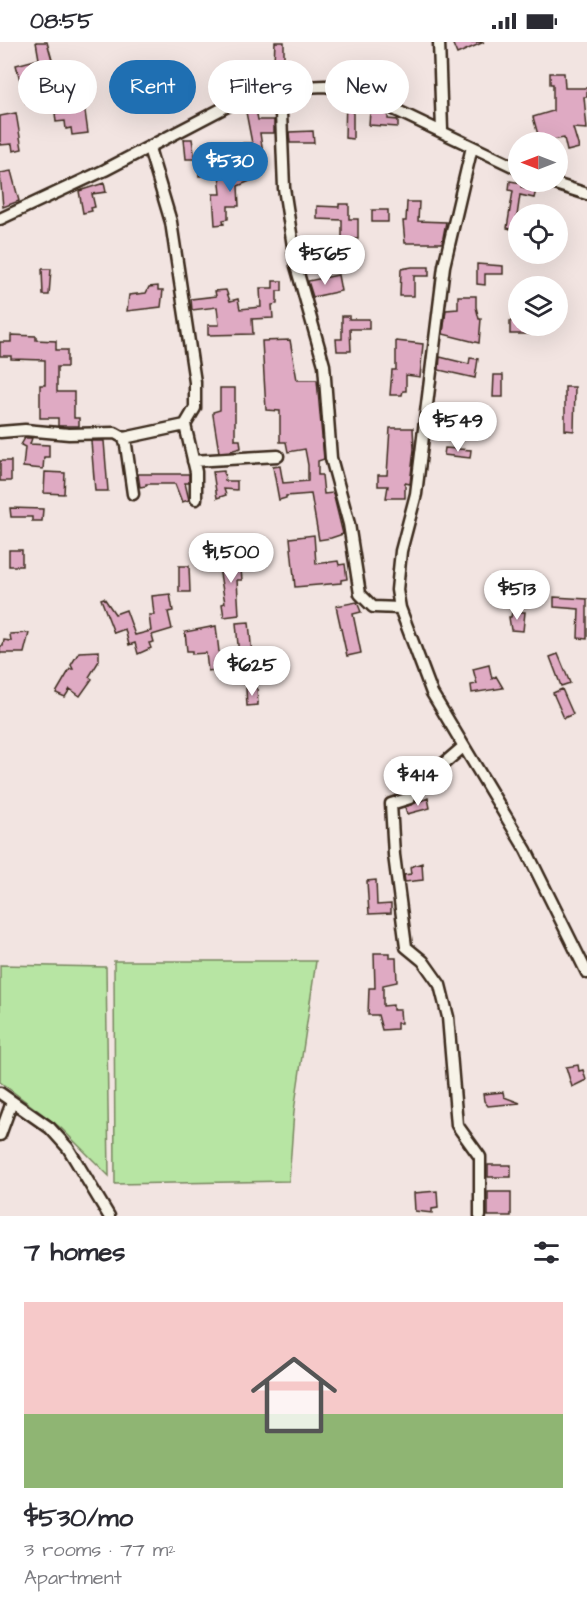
<!DOCTYPE html>
<meta charset="utf-8">
<style>
body{margin:0;font-family:"Architects Daughter",sans-serif;background:#f7f7f7;color:#2b2b33;height:100vh;display:flex;flex-direction:column;font-size:22px;white-space:nowrap}
*{box-sizing:border-box;margin:0}
p{font-size:20px;color:#7c7c81}
.icon{flex:none;width:33px;height:33px;fill:none;stroke:currentColor;stroke-width:2;stroke-linecap:round;stroke-linejoin:round}
.map{position:relative;height:1174px;overflow:hidden}
.panel{display:flex;flex-direction:column;background:#fff;flex:1}
.panel>*{flex:none}
.top-card{position:absolute;left:18px;top:18px;width:552px;height:54px;display:flex;gap:12px}
.needle{width:39px;rotate:270deg}
.controls{position:absolute;left:508px;top:90px;display:grid;gap:12px}
.controls a{display:grid;place-items:center;width:60px;height:60px;border-radius:50%;background:#fff;box-shadow:0 6px 24px #0002;font-size:30px}
.price{position:absolute;translate:-50% -51px;padding:0 14px;border-radius:21px;background:#fff;color:#222;font-size:20px;line-height:39px;filter:drop-shadow(0 2px 3px #0008)}
.price::after{content:'';position:absolute;left:50%;top:36px;width:18px;height:14px;margin-left:-9px;background:inherit;clip-path:polygon(0 0,100% 0,50% 100%)}
.price.selected{background:#1f6fb2;color:#fff}
ul{padding:0;list-style:none}
li{display:grid;align-content:center;gap:12px;height:318px;padding:0 24px}
li+li{border-top:2px solid #e1e1e2}
li span{display:grid;place-items:center;height:186px;border-radius:0px;color:#555}
li>.icon{margin-inline-start:auto}
span .icon{width:108px;height:108px;fill:#fffc;stroke-width:1}
li b{font-size:26px}
h2{display:flex;justify-content:space-between;align-items:center;height:72px;padding:0 24px;font-size:26px}
.tag{padding:0 21px;border-radius:27px;background:#fff;box-shadow:0 6px 24px #0002;font-size:21px;line-height:54px}
.tag.selected{background:#1f6fb2;color:#fff}
.status{display:flex;justify-content:space-between;align-items:center;height:42px;padding:0 30px;background:#fff;direction:ltr}
.status svg{height:16px;fill:currentColor}
.map>svg:first-child{display:block}
.green{fill:#b7e5a3;stroke:#798860;stroke-width:1.5}
.building{fill:#dfaac3;stroke:#3b2a1e;stroke-width:1.5}
.lines{fill:none;stroke-linecap:round;stroke-linejoin:round}
.minor-casing{stroke:#3b2a1e;stroke-width:15}
.minor{stroke:#f7f3e8;stroke-width:10}
</style>
<div class="status"><b>08:55</b><svg viewBox="0 0 49 12"><path d="M0 12V9h3v3zM5 12V6h3v6zM10 12V3h3v9zM15 12V0h3v12zM26 1h20v11H26zM47 4h2v5h-2z"/></svg></div>
<div class="map">
<svg width="587" height="1174" viewBox="0 0 587 1174">
<rect width="100%" height="100%" fill="#f2e4e1"/>
<filter id="ink" filterUnits="userSpaceOnUse"><feTurbulence type="fractalNoise" baseFrequency=".0167" numOctaves="2"/><feDisplacementMap in="SourceGraphic" scale="12" xChannelSelector="R" yChannelSelector="G"/><feConvolveMatrix kernelMatrix="1 2 1 2 8 2 1 2 1" color-interpolation-filters="sRGB"/></filter>
<g filter="url(#ink)">
<path class="green" d="M114,919H316L294,1069L289,1139L115,1142Z
M0,923L106,925L109,1134L61,1086L0,1040Z"/>
<path class="building" d="M36,0H47L56,32L34,37L39,58L26,61L16,23L39,17Z
M275,0H284V20H274Z
M452,0H484L457,12Z
M264,22H281V35H264Z
M550,31H564L565,46H587V55H584L587,87L573,86L579,106L567,109L564,96L540,100L533,75L553,69V42H550Z
M346,55L388,73V77L398,78V85L369,83L370,69L353,68V97L345,96Z
M84,62L88,91L72,93L71,86L66,87L65,79L56,80L55,71L64,70L63,65Z
M255,62L258,78H274V91H260L263,112H243V101H252L245,65Z
M16,71L22,107L13,109L12,102L0,103V74Z
M313,89L314,101H290L289,90Z
M184,97H192L195,117H186Z
M199,120H215V133L199,134Z
M252,125L257,136L238,144L239,164H228V177L223,178L224,182L215,183L213,152H221L219,131L233,129V133Z
M11,129L19,159L3,165L0,131Z
M510,139L522,141L521,145L536,148L534,156L520,153L515,188L507,186L513,149L509,148Z
M104,141L106,150L92,152L95,165L91,166L92,169L83,171L79,149Z
M407,160H419L418,179L446,180L442,201H405L403,179H406Z
M339,162H349V177H358V197H342V178L317,177V164L339,165Z
M372,168H388V180H372Z
M477,222L503,224V232H485V243L477,242Z
M412,225H429V234H414V254H400L401,227Z
M42,227H51L49,253H43Z
M338,233L341,249L313,255L308,239Z
M273,239H282V249H277V262L272,263L273,276L252,277L253,292L208,293V283H219L217,265L192,268L191,257L216,254L215,249L226,248L230,259L238,257L240,267L261,265L260,246H273Z
M158,244V248H163L161,265L127,269L129,253L146,251L149,245Z
M458,254H476V265L479,277H481L479,301L443,292L446,268L458,267Z
M342,274H349V277H369V287H350L351,309H337L336,297H342Z
M510,279H519V284H537V292H510Z
M11,293L36,294V298L56,299V308H67V325H57V350H74V376H79V384H58V376H40V343H45V318L11,317V314H0V300H11Z
M290,298L297,338H317L324,417L318,419V433H322L324,452L333,451L343,492L331,496L319,498L311,452L286,454V456L279,458L273,425L280,424L283,441L308,439V423L305,407L288,410L286,400H280V369L266,368L262,299Z
M396,299L423,302L420,335L406,333V349H403L402,353H390L392,328H396Z
M440,315L469,322L470,316L478,317L475,336L439,328Z
M494,333H503V355H493Z
M565,345H575L574,389L565,388Z
M220,346H235V398H240L241,406L230,409L219,410L213,373V370L220,368Z
M390,386H413L414,407L410,442L405,441V456H386L388,444H378V433H387Z
M25,396H32L30,402L49,403V415H44L43,427L23,425L25,405L21,403Z
M91,399H104L108,449H95Z
M445,406L471,408L470,416L444,413Z
M0,419H11V439H0Z
M224,429L225,439H237V448L224,447L226,453L217,456L213,430Z
M45,430L65,431L64,452L44,451Z
M138,432H189V441H185L189,458L182,460L175,442H146V444L140,445Z
M10,466L43,467L42,479H32V475H11Z
M314,493L316,522L338,519L339,523L345,522L347,537L341,538V541L295,545L290,496Z
M239,507L242,538H237L239,573L224,575L222,562L225,561L218,520L232,519L231,508Z
M9,508H22V524H9Z
M179,524H189L190,550H179Z
M170,552L173,569L168,570L172,587L152,593L154,600L149,601L151,606L138,612L135,601L129,603L125,587L114,591L101,557L104,556L115,572L126,568L135,593L151,589L149,573H154L152,554Z
M554,555L587,557V597L578,596L579,567L554,565Z
M357,560L361,570L353,572L361,611L347,614L336,564Z
M512,570H525L523,589L511,588L509,575H511Z
M249,580L253,624L240,625L236,581Z
M216,584L221,627L208,629L206,611L192,612V609H187L185,590Z
M29,591L24,611H0V604H3L4,598L11,599L10,592Z
M99,609V619L89,635L92,637L80,654L70,647L65,655L56,651L70,627H73L71,623L79,610Z
M558,612L570,641L561,644L550,615Z
M489,623L492,637L496,634L503,646L472,651L471,643L477,642L473,627Z
M246,646H257L258,663L247,664Z
M562,647L573,672L564,676L553,651Z
M428,756L430,766L407,772L405,765Z
M422,821L423,838L405,840L404,833L411,832L410,825Z
M376,838L377,863L391,862V871L369,872L367,839Z
M374,911H390V916H396L397,940L383,943V964L393,963V968H400L401,981H397V987L382,988L378,973H368L369,946H375Z
M578,1023L579,1029L583,1028L586,1038L572,1045L566,1025Z
M503,1050L504,1055L520,1061L488,1064L484,1059L483,1052Z
M488,1123H511V1135H488Z
M437,1149L438,1166L432,1167V1171L415,1169L414,1151Z
M488,1150H511V1174H488Z"/>
<g class="lines">
<defs>
<path id="minor" d="M439,0L442,88
M280,46L284,146L296,224L324,323L331,416L349,482L360,552L373,565L400,566
M472,105L444,224L416,452L401,509L397,548L400,566L432,651L526,808L587,931
M549,140L587,152
M0,177L105,128L235,60L280,46L325,44L358,50L519,127
M185,383L196,430V457
M0,390L25,388L69,392L115,391L124,396L126,403L133,452
M124,396L185,383L195,366V340L171,180L149,106
M193,419L278,414
M463,705L434,730L416,740L410,756L391,762L394,813L406,905L423,919L440,943L448,975L457,1083L480,1115V1174
M0,1051L50,1086L68,1106L109,1174
M0,1093L12,1060"/>
</defs>
<use href="#minor" class="minor-casing"/>
<use href="#minor" class="minor"/>
</g>
</g>
</svg>
<div class="controls">
<a><svg class="needle" viewBox="-14 -14 28 28"><path d="M0-13l5 13h-10z" fill="#e53935"/><path d="M0 13l5-13h-10z" fill="#7c7c81"/></svg></a>
<a><svg class="icon" aria-label="locate" viewBox="0 0 24 24"><circle cx="12" cy="12" r="6"/><path d="M12 2v4M12 18v4M2 12h4M18 12h4"/></svg></a>
<a><svg class="icon" aria-label="layers" viewBox="0 0 24 24"><path d="M12 4l9 5-9 5-9-5zM3 14l9 5 9-5"/></svg></a>
</div>
<b class="price selected" style="left:230px;top:151px">$530</b>
<b class="price" style="left:325px;top:244px">$565</b>
<b class="price" style="left:458px;top:411px">$549</b>
<b class="price" style="left:231px;top:542px">$1,500</b>
<b class="price" style="left:517px;top:579px">$513</b>
<b class="price" style="left:252px;top:655px">$625</b>
<b class="price" style="left:418px;top:765px">$414</b>
<div class="top-card">
<a class="tag">Buy</a>
<a class="tag selected">Rent</a>
<a class="tag">Filters</a>
<a class="tag">New</a>
</div>
</div>
<section class="panel">
<h2>7 homes<svg class="icon" aria-label="filters" viewBox="0 0 24 24"><path d="M4 7h16M4 17h16"/><circle cx="9" cy="7" r="2"/><circle cx="15" cy="17" r="2"/></svg></h2>
<ul>
<li><span style="background:linear-gradient(#f6c9c9 60%,#8fb573 0)"><svg class="icon" aria-label="home" viewBox="0 0 24 24"><path d="M3 11l9-7 9 7M6 9v11h12V9"/></svg></span><div><b>$530/mo</b><p>3 rooms · 77 m²</p><p>Apartment</p></div></li>
</ul>
</section>
